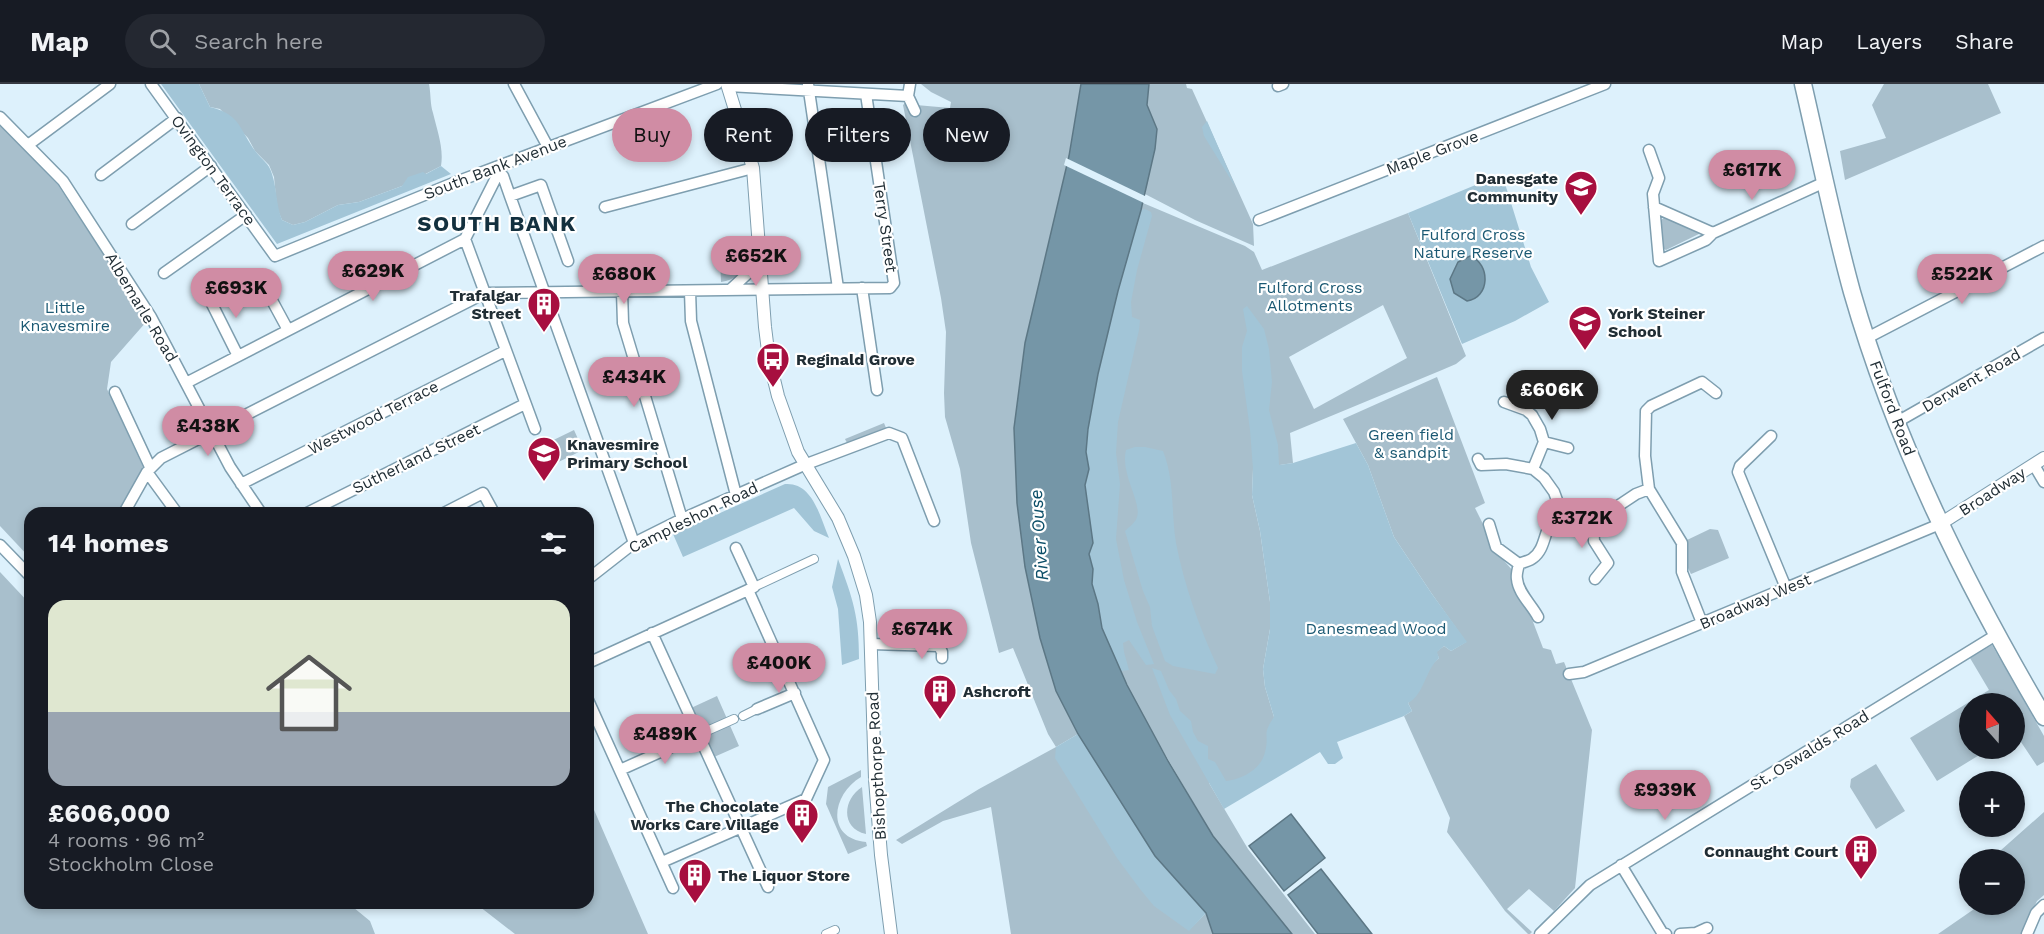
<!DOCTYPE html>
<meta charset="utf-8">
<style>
body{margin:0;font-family:"Work Sans",sans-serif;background:#242831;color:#f1f3f6;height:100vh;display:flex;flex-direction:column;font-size:22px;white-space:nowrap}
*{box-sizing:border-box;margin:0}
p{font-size:20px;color:#9ea1a6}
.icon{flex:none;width:33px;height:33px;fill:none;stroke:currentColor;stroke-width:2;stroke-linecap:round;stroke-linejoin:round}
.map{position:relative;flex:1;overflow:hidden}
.drawer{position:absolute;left:24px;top:423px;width:570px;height:402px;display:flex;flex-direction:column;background:#171b24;border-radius:18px;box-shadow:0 3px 9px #0003}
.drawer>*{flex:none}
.banner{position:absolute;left:612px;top:24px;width:570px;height:54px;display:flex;gap:12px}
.needle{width:39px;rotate:340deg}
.controls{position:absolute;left:1959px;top:609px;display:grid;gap:12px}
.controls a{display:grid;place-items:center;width:66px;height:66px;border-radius:50%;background:#171b24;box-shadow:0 3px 9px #0003;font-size:30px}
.price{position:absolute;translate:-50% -51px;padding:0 14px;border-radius:21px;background:#d08ca4;color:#111;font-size:20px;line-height:39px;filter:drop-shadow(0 2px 3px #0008)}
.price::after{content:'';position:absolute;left:50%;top:36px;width:18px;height:14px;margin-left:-9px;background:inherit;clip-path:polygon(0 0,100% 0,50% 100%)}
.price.on{background:#222;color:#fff}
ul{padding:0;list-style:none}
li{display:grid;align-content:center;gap:12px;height:318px;padding:0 24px}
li+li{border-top:2px solid #363941}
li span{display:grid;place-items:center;height:186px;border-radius:18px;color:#555}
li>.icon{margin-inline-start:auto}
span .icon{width:108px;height:108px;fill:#fffc;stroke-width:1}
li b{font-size:26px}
h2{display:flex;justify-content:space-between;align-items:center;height:72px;padding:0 24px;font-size:26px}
.tag{padding:0 21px;border-radius:27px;background:#171b24;box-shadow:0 3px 9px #0003;font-size:21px;line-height:54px}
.tag.on{background:#d08ca4;color:#111}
header{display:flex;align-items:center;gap:36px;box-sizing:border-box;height:84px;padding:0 30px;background:#171b24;border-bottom:2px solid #363941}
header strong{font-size:28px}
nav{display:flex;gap:33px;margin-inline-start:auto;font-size:21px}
.search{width:420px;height:54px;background:#242831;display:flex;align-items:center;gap:15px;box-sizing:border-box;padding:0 21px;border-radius:33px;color:#9ea1a6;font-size:22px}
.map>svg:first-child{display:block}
.green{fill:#a8bfcc;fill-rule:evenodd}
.forest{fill:#a2c5d7}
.water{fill:#7596a7;stroke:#5c7785;stroke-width:1.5}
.pier{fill:#ddf1fc}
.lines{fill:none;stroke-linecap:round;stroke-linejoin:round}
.pedestrian-casing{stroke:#7e9eaf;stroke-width:10}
.minor-casing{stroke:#7e9eaf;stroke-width:13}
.tertiary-casing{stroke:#7e9eaf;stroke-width:14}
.primary-casing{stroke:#7e9eaf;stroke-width:19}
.pedestrian{stroke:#fff;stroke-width:8}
.minor{stroke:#fff;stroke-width:10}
.tertiary{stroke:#fff;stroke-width:12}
.primary{stroke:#fff;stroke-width:16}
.labels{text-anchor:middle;stroke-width:4.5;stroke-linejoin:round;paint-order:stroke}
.street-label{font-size:16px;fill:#212e35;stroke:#fff}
.poi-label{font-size:16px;font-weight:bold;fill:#212e35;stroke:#fff;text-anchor:start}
.park-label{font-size:16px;fill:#1b5973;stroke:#fff}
.water-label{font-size:18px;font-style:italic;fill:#0b4e68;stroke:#fff}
.district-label{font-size:22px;font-weight:bold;letter-spacing:1.5px;fill:#13303e;stroke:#fff}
</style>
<header>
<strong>Map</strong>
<div class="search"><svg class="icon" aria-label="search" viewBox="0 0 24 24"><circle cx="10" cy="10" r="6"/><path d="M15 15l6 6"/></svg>Search here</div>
<nav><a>Map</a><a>Layers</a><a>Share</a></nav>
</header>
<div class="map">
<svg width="2044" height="850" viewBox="0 0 2044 850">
<rect width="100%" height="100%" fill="#ddf1fc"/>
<path class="green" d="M199,0H429C431,10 430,20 433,29C437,46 444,64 441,82L402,102L359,118L338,121L305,138L293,141L282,136L277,124L274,93L269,81L255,67L248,54L220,25L210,23Z
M921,0H1081L1069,72L1025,259L1014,344L1017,419L1025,483L1040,554L1056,607L1078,650L1056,663L1189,846L1206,829L1213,850H1011L991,723L943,737L902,760L896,756L979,705L1056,663L1048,650L1013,564L999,569L971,459L960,385L945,333L944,309L946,248L941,214L903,21L906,18L916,21L950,24L951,18L931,8Z
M1149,0H1186L1187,4L1192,5L1253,140L1254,162L1195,136L1145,110L1157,45L1147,21Z
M1884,0H1988L2001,29L1845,96L1840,67L1886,54L1872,21Z
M0,41L58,101L147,237L111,278L107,305L143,383L118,429H30V474L0,442Z
M1143,119L1245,162L1254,168L1262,186L1408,129L1466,272L1456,280L1442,286L1290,349L1293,379L1253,385L1252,411L1260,447L1270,518V545L1263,585L1265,603L1274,633L1270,669L1252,690L1229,700L1209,699L1248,765L1315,850H1292L1213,752L1149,643L1127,601L1102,544L1087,419L1137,142ZM1383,221L1407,274L1314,325L1289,273Z
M1666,132L1698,149L1703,148L1666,166L1664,165L1660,137Z
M749,174C744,188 735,196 721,198L720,175Z
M1437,293L1485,419L1475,424L1483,440L1490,461L1514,488L1543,564L1551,566L1556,580L1564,578L1592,646L1575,804L1554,827L1529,805L1507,825L1532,848L1530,850H1528L1505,827L1447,748L1450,734L1404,632L1412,627L1408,619L1419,607L1432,580L1439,574L1436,568L1444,562L1451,567L1466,558L1432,510L1394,453L1368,381L1343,335Z
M884,339L886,344L847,359L845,355Z
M574,346L583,366L542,386L533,366Z
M1710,445L1718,446L1729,474L1691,490L1688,484L1687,456Z
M0,488L30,520V819H348L370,837L375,850H0Z
M1992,561L2044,652V678L2037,682L2015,649L2014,620H1970V664L1989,665L1937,697L1910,654L1989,606L1970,574Z
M717,612L739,662L714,673L691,624Z
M1876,680L1905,727L1876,745L1850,703L1851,695Z
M861,686V693C832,710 825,754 866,758L867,762L848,770L826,720L828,703Z
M862,703L866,750C840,744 843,715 862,703Z
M588,712L648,850H515L475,819H588Z
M2044,728V811L2037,817L2021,850H1938L1980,821L2014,820V776L1991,775Z"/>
<path class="forest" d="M161,0H199L210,23C242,31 239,46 256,68C262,76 269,79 272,90C277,105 276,121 282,136L293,141L305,138L338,121L359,118L402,102L408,93L423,88L426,90L441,82L451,90L277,160Z
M1207,37L1236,104L1204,52L1202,43Z
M1502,90L1531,183L1549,218L1515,237L1462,260L1408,129Z
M1145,125L1151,128L1152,132L1137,186L1131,218L1132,233L1140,236L1139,246L1118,338L1116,369L1120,400L1116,455L1124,496L1137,538L1154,580L1146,581L1129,556L1123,559L1124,568L1129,586L1121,587L1102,544L1098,520L1092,500L1093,485L1089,470L1093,459L1085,401L1089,385L1086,368L1088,345L1098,290L1118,206L1141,126Z
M1247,222L1264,245L1269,265L1272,298L1269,326L1278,361L1279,381L1293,379L1356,359L1368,381L1394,453L1432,510L1467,558L1451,567L1444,562L1437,568L1439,574C1425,586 1424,611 1408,619L1412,627L1404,632L1337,658L1343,674L1335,680H1328L1320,668L1224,725L1170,631L1152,584L1161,587L1169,606L1176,615L1180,627L1191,637L1193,648L1198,657L1208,662V675L1215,678L1226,697C1242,695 1261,686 1265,668C1270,650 1261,652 1274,633L1265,603L1263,585L1270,545V518L1260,447L1252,411L1253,385L1250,346L1242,287V263L1247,247L1243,225Z
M1135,363H1145L1163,367C1175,397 1171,429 1176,459C1184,501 1200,545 1218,584L1215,590L1173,582L1165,577L1152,542L1150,523L1143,507L1125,447C1129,443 1136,438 1137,433C1142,418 1120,390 1126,366Z
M785,400C813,398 820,433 829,454L814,447L794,424L683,473L673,450Z
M838,475C853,515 859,532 859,575L842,581L838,525L832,503Z
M1078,650L1155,772L1206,829L1189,847L1154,822L1140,805L1117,774L1055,674L1056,663Z"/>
<path class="water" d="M1081,0H1149L1147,21L1157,45L1155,65L1141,126L1118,207L1098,290L1088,345L1086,368L1089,385L1085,401L1093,459L1089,470L1093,485L1092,500L1098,520L1102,544L1127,601L1168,677L1213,752L1292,850H1213L1206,829L1155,772L1078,650L1056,607L1040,554L1025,483L1017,419L1014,344L1025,259L1069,72Z
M1470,172C1491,180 1490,214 1467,217L1454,209L1450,195L1458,178Z
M1291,730L1325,774L1284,807L1249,762Z
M1321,785L1372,850H1318L1288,811Z"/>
<path class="pier" d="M1066,74L1147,113L1146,120L1064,81Z"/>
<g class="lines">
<defs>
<path id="pedestrian" d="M754,503L814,475
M743,632L757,625
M698,651L734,635
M826,850L835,846"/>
<path id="minor" d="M151,0L275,172L456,98L717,0
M514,0L548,63
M808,0L838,204
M910,0L908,12L915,27
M728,2L908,12
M1278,2L1283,0
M0,33L63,97L151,233L230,383L261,429
M28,61L110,0
M1649,66L1659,94L1653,110L1659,177L1706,156L1713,149L1825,98
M498,89L503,92L510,112L634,459
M101,91L177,34
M510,112L541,101L568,177
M605,123L753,84
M1654,123L1713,149
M1259,136L1605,0
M132,140L211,82
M465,155L535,345
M164,189L246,131
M262,198L288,246
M862,204L877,306
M731,205L760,178
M622,207L623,239L682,435
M690,207L691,237L736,411
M208,212L238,272
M1867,254L2044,162
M186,299L465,155L503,80
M115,308L150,383
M1504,318L1526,326L1532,331L1540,345L1544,358L1533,385
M1897,338L2044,254
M1771,352L1740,382L1738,388L1786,504
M1544,358L1568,364
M1478,375L1481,381L1506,380L1533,385L1544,394L1554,408L1561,427L1577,437L1593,440L1607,433L1618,422L1636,410L1649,405
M2034,381L2044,398
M147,388L177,429
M241,400L505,267
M124,429L147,388L161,374L485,209L890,204L894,199L866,10
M307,429L525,320
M444,429L483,409L494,429
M1489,440L1496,463L1519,480C1523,478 1530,477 1533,474C1548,463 1542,441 1561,427
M1593,440L1594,457L1608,479L1595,495
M0,461L30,492
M736,464L754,503L748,506
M1519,480C1518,484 1516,491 1517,495C1518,509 1532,521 1538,533
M588,495L634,459L682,435L804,381L889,349L902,354L934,437
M1702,539L1682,488V459L1649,405L1645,372L1646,327L1651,322L1702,298L1716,309
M652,549L768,803
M871,560L939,562V550
M939,562L942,568V574
M588,579L748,506L824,676L806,715L662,778
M1569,590L1584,588L1940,440
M588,616L673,804
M757,625L795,609
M620,686L698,651
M1621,781L1663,850H1666
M1540,850L1590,801L1996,551
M1680,850L1696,849L1707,844
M2027,850L2036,829L2044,821"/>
<path id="tertiary" d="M727,0L753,84L765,243L769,275L778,312L798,368L838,434L854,472L866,511L870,538L875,695L881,771L891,850
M1940,440L2044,374"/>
<path id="primary" d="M1803,0C1819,69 1833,139 1852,208C1895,358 1965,499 2044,633"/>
</defs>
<use href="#pedestrian" class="pedestrian-casing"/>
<use href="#minor" class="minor-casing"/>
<use href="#tertiary" class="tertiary-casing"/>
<use href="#primary" class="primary-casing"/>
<use href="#pedestrian" class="pedestrian"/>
<use href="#minor" class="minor"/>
<use href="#tertiary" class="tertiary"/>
<use href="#primary" class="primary"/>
</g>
<defs>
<symbol id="school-pin" viewBox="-11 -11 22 30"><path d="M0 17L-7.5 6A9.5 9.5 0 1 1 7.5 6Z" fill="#a70f3f" stroke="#fff"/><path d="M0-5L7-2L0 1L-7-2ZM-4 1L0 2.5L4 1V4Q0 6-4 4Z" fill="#fff"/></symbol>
<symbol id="building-pin" viewBox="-11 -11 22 30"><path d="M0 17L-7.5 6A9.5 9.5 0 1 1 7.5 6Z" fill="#a70f3f" stroke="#fff"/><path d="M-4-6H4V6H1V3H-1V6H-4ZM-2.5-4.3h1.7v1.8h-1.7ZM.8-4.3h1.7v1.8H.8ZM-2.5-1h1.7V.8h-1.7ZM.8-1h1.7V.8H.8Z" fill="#fff"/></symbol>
<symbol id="bus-pin" viewBox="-11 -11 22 30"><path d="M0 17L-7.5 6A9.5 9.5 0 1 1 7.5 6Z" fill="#a70f3f" stroke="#fff"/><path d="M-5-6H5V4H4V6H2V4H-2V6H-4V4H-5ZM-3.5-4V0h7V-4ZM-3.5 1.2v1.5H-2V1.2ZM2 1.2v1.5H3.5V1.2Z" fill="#fff"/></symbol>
</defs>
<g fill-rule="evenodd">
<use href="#school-pin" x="1562" y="84" width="38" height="52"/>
<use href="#building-pin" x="525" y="201" width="38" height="52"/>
<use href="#school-pin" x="1566" y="219" width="38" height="52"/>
<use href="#bus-pin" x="754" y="256" width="38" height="52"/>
<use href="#school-pin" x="525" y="350" width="38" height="52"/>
<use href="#building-pin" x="921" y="588" width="38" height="52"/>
<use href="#building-pin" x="783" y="712" width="38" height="52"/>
<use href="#building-pin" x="1842" y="748" width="38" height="52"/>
<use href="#building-pin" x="676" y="772" width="38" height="52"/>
</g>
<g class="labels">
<g class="street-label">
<text transform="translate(1432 68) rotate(-21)" y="6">Maple Grove</text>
<text transform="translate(495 83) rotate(-21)" y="6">South Bank Avenue</text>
<text transform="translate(214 86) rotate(54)" y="6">Ovington Terrace</text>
<text transform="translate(886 143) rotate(82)" y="6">Terry Street</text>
<text transform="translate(142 223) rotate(59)" y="6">Albemarle Road</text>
<text transform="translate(1971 296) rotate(-30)" y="6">Derwent Road</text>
<text transform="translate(1893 324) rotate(69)" y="6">Fulford Road</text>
<text transform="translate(373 333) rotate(-27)" y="6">Westwood Terrace</text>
<text transform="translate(416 374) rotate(-26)" y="6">Sutherland Street</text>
<text transform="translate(1992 407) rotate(-33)" y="6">Broadway</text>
<text transform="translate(693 433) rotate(-26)" y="6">Campleshon Road</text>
<text transform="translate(1755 517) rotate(-23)" y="6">Broadway West</text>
<text transform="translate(1809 666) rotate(-32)" y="6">St. Oswalds Road</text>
<text transform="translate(876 682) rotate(-93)" y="6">Bishopthorpe Road</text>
</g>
<g class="poi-label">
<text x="1558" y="100" text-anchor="end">Danesgate<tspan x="1558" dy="18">Community</tspan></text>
<text x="521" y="217" text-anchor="end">Trafalgar<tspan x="521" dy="18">Street</tspan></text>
<text x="1608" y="235">York Steiner<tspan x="1608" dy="18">School</tspan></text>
<text x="796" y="281">Reginald Grove</text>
<text x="567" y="366">Knavesmire<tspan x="567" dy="18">Primary School</tspan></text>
<text x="963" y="613">Ashcroft</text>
<text x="779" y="728" text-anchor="end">The Chocolate<tspan x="779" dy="18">Works Care Village</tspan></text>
<text x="1838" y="773" text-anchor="end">Connaught Court</text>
<text x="718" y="797">The Liquor Store</text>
</g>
<g class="park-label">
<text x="1473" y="156">Fulford Cross<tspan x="1473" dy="18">Nature Reserve</tspan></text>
<text x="1310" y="209">Fulford Cross<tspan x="1310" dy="18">Allotments</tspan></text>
<text x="65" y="229">Little<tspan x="65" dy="18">Knavesmire</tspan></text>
<text x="1411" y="356">Green field<tspan x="1411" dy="18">&amp; sandpit</tspan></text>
<text x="1376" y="550">Danesmead Wood</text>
</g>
<g class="water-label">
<text transform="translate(1039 451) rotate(-94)" y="6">River Ouse</text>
</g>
<g class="district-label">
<text x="497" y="147">SOUTH BANK</text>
</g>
</g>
</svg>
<div class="controls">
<a><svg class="needle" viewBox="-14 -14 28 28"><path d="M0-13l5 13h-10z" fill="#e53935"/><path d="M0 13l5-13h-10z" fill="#9ea1a6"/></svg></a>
<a>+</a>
<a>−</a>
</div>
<b class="price" style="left:1752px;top:117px">£617K</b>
<b class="price" style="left:756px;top:203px">£652K</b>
<b class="price" style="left:373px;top:218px">£629K</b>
<b class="price" style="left:624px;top:221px">£680K</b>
<b class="price" style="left:1962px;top:221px">£522K</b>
<b class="price" style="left:236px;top:235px">£693K</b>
<b class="price" style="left:634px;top:324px">£434K</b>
<b class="price on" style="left:1552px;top:337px">£606K</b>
<b class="price" style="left:208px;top:373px">£438K</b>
<b class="price" style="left:1582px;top:465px">£372K</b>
<b class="price" style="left:922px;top:576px">£674K</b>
<b class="price" style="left:779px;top:610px">£400K</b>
<b class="price" style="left:665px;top:681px">£489K</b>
<b class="price" style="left:1665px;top:737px">£939K</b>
<div class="banner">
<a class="tag on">Buy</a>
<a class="tag">Rent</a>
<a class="tag">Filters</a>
<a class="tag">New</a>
</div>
<section class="drawer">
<h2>14 homes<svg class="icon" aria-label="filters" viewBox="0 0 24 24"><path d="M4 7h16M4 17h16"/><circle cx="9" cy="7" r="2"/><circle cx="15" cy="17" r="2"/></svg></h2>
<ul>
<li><span style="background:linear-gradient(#dfe7d0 60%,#9aa5b1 0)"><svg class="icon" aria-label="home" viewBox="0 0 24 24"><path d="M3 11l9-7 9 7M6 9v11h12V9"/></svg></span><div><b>£606,000</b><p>4 rooms · 96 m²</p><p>Stockholm Close</p></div></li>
</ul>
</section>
</div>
